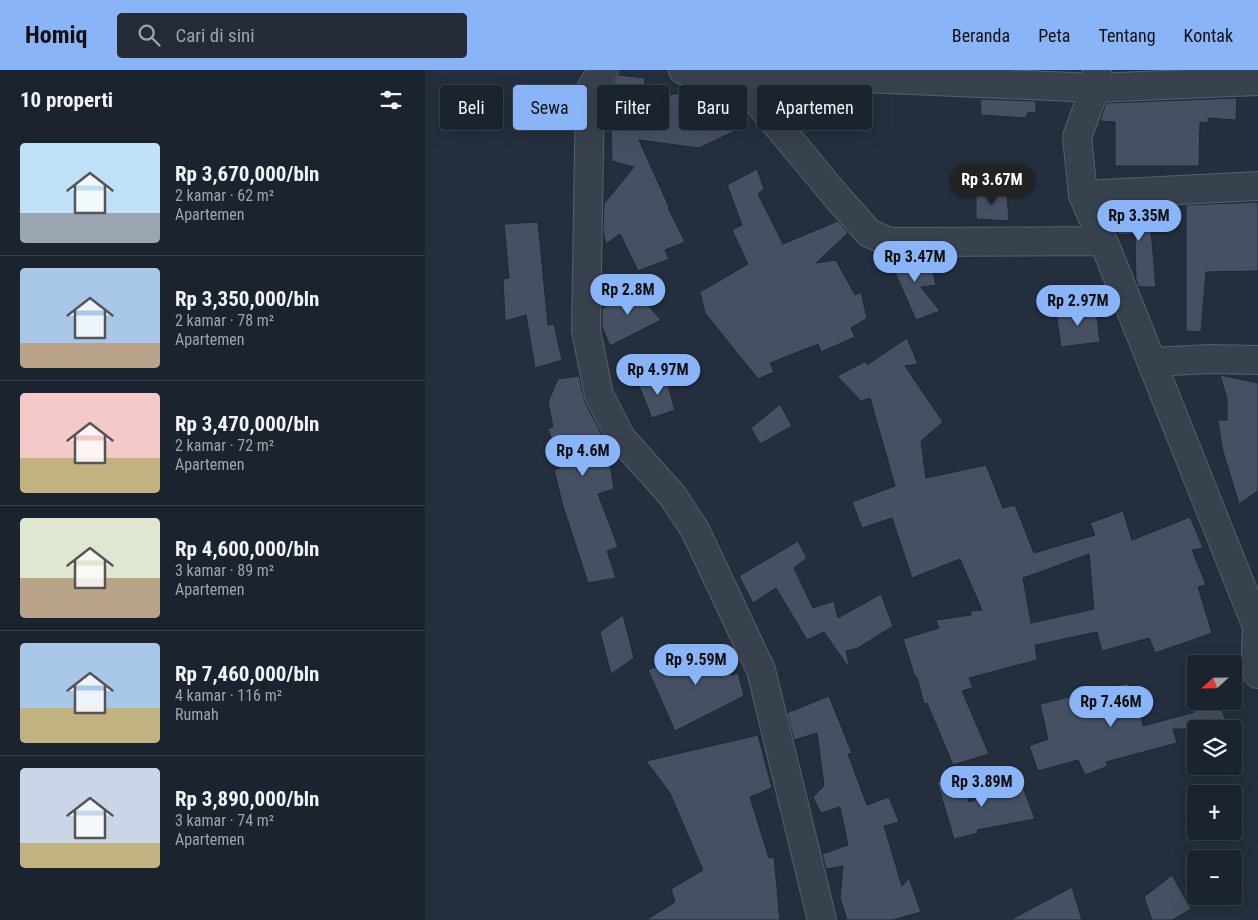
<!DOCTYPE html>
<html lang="id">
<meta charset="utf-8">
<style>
body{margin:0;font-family:"Roboto Condensed",sans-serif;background:#242b36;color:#f1f3f6;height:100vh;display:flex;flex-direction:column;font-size:19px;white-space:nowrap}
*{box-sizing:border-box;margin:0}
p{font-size:16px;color:#a0a4aa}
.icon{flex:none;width:28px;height:28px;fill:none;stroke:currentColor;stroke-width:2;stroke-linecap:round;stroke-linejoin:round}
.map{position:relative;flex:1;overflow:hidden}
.details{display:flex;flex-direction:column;background:#1b232e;width:425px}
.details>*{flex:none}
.hud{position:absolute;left:15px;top:15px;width:475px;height:45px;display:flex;gap:10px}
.needle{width:32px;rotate:248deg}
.fabs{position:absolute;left:762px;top:585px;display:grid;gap:10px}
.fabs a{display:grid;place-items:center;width:55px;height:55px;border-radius:5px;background:#1b232e;box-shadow:0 5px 20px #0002,0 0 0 1px #39404a;font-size:25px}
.price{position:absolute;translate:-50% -42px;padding:0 11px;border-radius:18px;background:#8ab4f8;color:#111;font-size:16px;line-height:32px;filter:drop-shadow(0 1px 2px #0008)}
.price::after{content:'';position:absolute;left:50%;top:30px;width:15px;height:11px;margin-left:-8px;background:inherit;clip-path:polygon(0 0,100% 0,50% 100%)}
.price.active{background:#222;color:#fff}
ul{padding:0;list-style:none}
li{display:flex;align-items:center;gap:15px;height:125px;padding:0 20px}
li+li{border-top:1px solid #39404a}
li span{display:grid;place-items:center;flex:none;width:140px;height:100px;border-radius:5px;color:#555}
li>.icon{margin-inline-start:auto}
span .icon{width:60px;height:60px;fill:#fffc;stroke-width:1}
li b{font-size:21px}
h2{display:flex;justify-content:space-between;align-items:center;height:60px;padding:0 20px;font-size:21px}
.chip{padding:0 18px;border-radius:5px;background:#1b232e;box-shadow:0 5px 20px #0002,0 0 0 1px #39404a;font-size:18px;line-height:45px}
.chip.active{background:#8ab4f8;color:#111}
header{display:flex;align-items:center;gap:30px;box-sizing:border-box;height:70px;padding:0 25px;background:#8ab4f8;color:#111}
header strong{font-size:24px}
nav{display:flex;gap:28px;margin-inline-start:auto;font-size:18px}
.search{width:350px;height:45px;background:#242b36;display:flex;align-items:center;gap:12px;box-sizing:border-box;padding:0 18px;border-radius:5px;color:#a0a4aa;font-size:19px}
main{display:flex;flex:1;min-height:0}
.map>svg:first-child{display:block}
.building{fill:#455162;stroke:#1f2835;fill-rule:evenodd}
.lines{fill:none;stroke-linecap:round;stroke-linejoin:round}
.minor-casing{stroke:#565f6c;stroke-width:30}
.minor{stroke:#38414e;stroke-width:28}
</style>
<header>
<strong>Homiq</strong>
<div class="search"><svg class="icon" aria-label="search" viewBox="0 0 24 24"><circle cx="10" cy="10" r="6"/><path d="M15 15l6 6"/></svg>Cari di sini</div>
<nav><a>Beranda</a><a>Peta</a><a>Tentang</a><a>Kontak</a></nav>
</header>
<main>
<section class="details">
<h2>10 properti<svg class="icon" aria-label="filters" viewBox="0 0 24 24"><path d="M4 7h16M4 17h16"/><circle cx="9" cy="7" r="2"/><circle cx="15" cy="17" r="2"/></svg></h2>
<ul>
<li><span style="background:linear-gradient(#bfe0f5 70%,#9aa5b1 0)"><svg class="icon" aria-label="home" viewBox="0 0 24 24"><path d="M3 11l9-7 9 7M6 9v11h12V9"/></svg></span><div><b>Rp 3,670,000/bln</b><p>2 kamar · 62 m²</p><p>Apartemen</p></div></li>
<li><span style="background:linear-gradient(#a9c7e8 75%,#b9a48a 0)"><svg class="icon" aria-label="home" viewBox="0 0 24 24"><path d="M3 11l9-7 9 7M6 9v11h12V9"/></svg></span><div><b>Rp 3,350,000/bln</b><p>2 kamar · 78 m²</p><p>Apartemen</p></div></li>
<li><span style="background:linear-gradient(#f6c9c9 65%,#c2b280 0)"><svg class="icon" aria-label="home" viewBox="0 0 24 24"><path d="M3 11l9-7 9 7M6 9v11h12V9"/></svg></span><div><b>Rp 3,470,000/bln</b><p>2 kamar · 72 m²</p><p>Apartemen</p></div></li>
<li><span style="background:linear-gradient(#dfe7d0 60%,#b9a48a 0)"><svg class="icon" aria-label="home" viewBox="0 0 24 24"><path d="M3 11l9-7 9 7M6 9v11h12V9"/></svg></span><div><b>Rp 4,600,000/bln</b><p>3 kamar · 89 m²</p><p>Apartemen</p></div></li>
<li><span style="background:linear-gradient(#a9c7e8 65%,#c2b280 0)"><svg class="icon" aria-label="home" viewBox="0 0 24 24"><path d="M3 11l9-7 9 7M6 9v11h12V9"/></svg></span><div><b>Rp 7,460,000/bln</b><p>4 kamar · 116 m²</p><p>Rumah</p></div></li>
<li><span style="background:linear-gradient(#c9d6e8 75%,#c2b280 0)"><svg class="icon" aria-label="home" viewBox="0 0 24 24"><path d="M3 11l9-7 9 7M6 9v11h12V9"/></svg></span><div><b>Rp 3,890,000/bln</b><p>3 kamar · 74 m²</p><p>Apartemen</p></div></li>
</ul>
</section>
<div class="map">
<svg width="833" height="850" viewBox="0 0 833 850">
<rect width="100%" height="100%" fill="#242f3e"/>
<path class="building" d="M193,5L220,8L218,29L275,20L274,16L301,18L312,32L296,33L312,60L274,78L214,70L244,137L243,138L260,172L240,180L244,189L213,201L195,164L181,174L178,161L179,134L209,97L187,91L185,24L187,16Z
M343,19L380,21L387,50L365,43L361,27L350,28Z
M812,28L811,50L783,48V53L775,52L774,96H690V52L675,51L681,33Z
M555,29L611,31V43L603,42L601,48L556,45Z
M332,99L339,119L333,124L358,174L413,151L423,163L391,193L411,190L430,225L436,222L442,248L426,258L430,267L396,282L393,274L345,293L349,302L333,309L280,243L275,222L323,194L307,160L317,155L302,115Z
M551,121L582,124L584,151L551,149Z
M833,132V201L781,202L776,262L761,261V135Z
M724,137L731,217H714L711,210L710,164L693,165L691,139Z
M113,152L123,255L129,254L137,290L110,298L101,245L80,251L78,209L84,208L79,154Z
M458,186L500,187L507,199L511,215L496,217L515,241L491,250L472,207Z
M218,212L221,233L236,250L185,276L177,257V239Z
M671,238L675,272L636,277L631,242Z
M482,268L493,294L480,296L518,352L496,371L501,408L561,395L578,438L590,435L609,483L670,465L665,453L698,441L707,470L765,447L778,478L767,480L781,515L773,517L787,563L730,583L724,568L677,581L672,562L610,575L612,590L544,608L548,618L537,621L564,684L528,695L502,633L499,634L492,607H490L478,569L514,558L511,550L546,545V541L557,540L535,489L487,508L467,448L437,458L427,432L470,416L445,328L436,331L412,306L441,291L442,295ZM664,484L669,539L606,553L598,508Z
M239,302L250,340L227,348L214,316Z
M795,305L833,313V421L814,434L797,378L793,350H802V328Z
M154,306L160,332L182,375L189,419L173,424L193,477L182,481L191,508L163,513L138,436L129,400L136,397L123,359L128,357L123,332L133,309Z
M355,334L367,356L335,374L326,358Z
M373,471L382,488L369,498L388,538L409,531L413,548L456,524L468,556L433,578L421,581L424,595H422L399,562L382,570L351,518L328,533L314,506Z
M198,545L209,588L186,604L175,562Z
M295,575L307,605L313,603L319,626L250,661L223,600L255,586L257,590Z
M816,588L817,605L820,613L809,618V594H802Z
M771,607V631H792L802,652L781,659H748L752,673L681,692L683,696L660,705L653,690L613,701L604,676L623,669L615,634L703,613L709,639L714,638L718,656L770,642L762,611Z
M404,626L427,683L423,684L442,735L464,727L474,752L459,756L477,816L484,808L496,842L468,850H422L415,828L418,796L401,799L397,784L423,775L415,737L396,743L388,727L399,716L392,663L369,670L362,643Z
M333,665L347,718L325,727L344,788L349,787L355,850H221L250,832L246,819L278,800L245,723L221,691Z
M536,705L544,732L597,715L610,749L552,760L553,763L529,769L512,712Z
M747,805L766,839L747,850H727L719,827Z
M647,817L657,850H585Z"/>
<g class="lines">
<defs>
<path id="minor" d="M179,0L170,12L165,21L161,261L174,325L196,368L247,425L270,460L336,600L397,850
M258,0L670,18L833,11
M672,0L670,18L652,67L658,125L684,185L833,559
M308,2L412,127L444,163L464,172L678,171
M658,125L833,116
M727,292L784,289L833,290
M832,558L831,581L833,604"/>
</defs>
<use href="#minor" class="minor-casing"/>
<use href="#minor" class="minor"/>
</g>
</svg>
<div class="fabs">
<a><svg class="needle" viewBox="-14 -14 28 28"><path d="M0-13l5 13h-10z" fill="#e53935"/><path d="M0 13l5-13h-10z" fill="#a0a4aa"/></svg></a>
<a><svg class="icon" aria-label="layers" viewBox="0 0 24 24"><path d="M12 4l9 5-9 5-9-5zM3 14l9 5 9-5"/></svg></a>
<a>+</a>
<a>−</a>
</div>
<b class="price active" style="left:567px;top:136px">Rp 3.67M</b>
<b class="price" style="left:714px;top:172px">Rp 3.35M</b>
<b class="price" style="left:490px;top:213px">Rp 3.47M</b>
<b class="price" style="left:203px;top:246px">Rp 2.8M</b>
<b class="price" style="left:653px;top:257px">Rp 2.97M</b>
<b class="price" style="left:233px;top:326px">Rp 4.97M</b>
<b class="price" style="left:158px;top:407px">Rp 4.6M</b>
<b class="price" style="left:271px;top:616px">Rp 9.59M</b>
<b class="price" style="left:686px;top:658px">Rp 7.46M</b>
<b class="price" style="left:557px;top:738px">Rp 3.89M</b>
<div class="hud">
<a class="chip">Beli</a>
<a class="chip active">Sewa</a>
<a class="chip">Filter</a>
<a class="chip">Baru</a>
<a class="chip">Apartemen</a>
</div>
</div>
</main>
